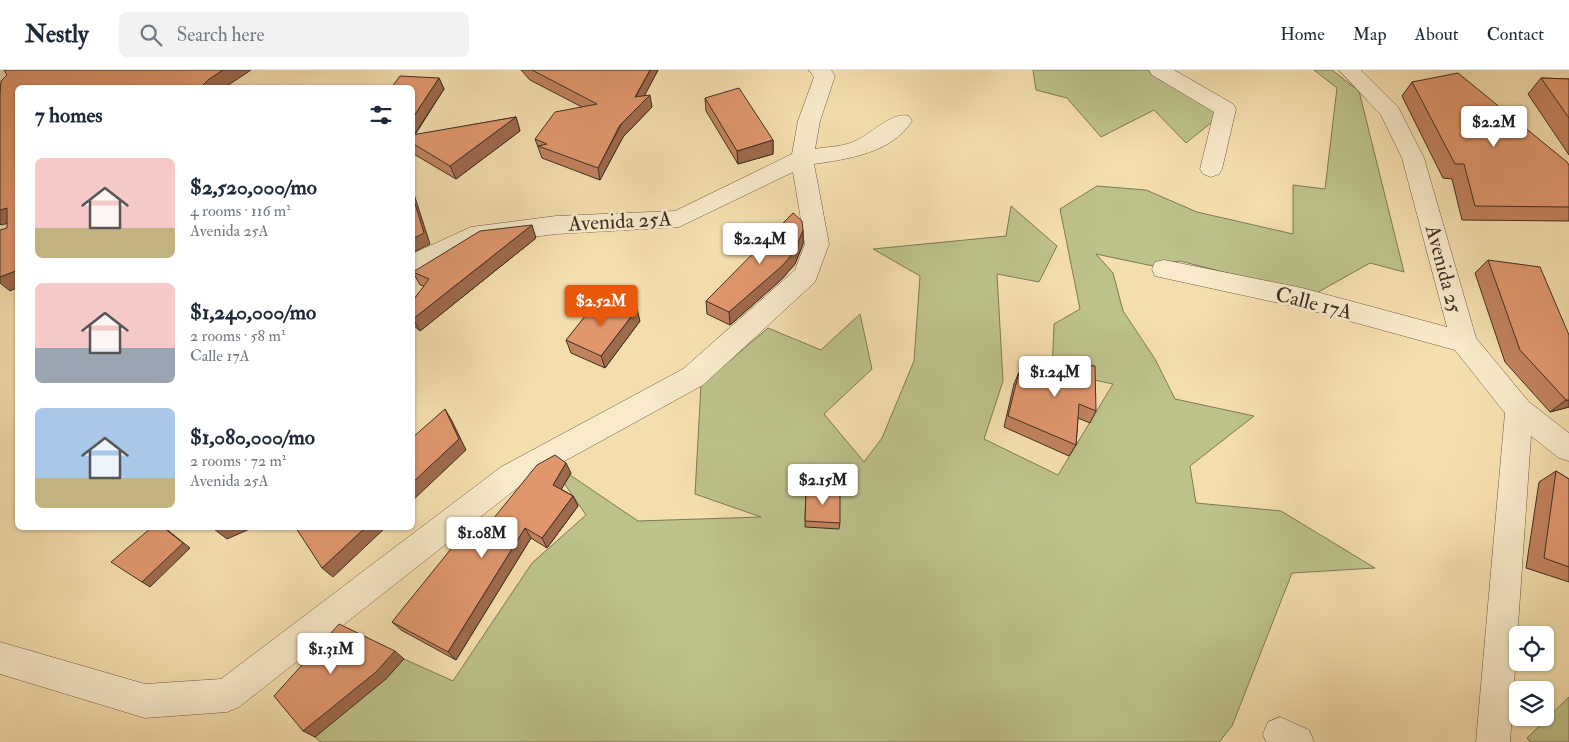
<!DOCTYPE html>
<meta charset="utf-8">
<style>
body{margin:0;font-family:"IM FELL Double Pica",serif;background:#f2f2f3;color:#1f2937;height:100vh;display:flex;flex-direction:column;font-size:19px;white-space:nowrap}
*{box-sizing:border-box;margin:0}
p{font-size:16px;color:#747a83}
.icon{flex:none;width:28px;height:28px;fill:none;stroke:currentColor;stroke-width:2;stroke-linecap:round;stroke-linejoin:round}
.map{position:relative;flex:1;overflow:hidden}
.sheet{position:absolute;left:15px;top:15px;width:400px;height:445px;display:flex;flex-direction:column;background:#fff;border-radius:8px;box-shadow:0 1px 4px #0004}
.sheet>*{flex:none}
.tools{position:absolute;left:1509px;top:556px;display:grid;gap:10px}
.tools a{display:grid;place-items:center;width:45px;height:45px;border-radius:8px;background:#fff;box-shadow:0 1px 4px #0004;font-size:25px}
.price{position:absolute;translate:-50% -42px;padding:0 11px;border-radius:5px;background:#fff;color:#222;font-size:16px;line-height:32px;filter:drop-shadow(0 1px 2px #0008)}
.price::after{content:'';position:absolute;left:50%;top:30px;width:15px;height:11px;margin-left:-8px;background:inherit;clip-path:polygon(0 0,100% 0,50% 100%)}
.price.active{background:#ea580c;color:#fff}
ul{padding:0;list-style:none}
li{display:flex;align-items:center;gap:15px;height:125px;padding:0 20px}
li span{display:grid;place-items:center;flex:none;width:140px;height:100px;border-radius:8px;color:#555}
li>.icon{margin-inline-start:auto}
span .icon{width:60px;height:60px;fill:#fffc;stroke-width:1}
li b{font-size:21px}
h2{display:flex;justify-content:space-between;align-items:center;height:60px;padding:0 20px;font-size:21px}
header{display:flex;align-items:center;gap:30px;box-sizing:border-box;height:70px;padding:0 25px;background:#fff;border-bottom:1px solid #e0e1e3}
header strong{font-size:24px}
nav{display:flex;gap:28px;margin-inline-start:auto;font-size:18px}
.search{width:350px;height:45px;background:#f2f2f3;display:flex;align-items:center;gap:12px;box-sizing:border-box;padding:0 18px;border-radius:8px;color:#747a83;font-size:19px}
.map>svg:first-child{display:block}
.green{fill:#bdc18a;stroke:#7e7857}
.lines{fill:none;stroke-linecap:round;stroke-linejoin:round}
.street-casing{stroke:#6d5a46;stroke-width:1}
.street{fill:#f8eaca;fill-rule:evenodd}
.wall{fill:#c2825f;stroke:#402e24}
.shaded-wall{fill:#9e6a4d;stroke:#402e24}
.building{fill:#e1976e;stroke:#402e24}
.labels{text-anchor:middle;stroke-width:5;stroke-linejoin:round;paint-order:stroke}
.street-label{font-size:21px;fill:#402e24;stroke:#f8eaca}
</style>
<header>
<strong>Nestly</strong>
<div class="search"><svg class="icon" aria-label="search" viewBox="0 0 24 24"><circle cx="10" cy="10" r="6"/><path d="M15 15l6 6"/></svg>Search here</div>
<nav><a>Home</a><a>Map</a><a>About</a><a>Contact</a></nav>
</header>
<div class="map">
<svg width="1569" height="672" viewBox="0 0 1569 672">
<rect width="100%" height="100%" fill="#f5deae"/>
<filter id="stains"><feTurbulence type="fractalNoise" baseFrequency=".004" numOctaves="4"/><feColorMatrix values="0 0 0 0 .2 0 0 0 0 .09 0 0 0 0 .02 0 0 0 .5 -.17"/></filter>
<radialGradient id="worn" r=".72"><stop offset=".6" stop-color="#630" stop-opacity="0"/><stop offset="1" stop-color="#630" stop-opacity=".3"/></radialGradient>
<path class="green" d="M1033,0H1152L1222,44L1186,73L1154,40L1101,67L1067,28L1036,20Z
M1314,0H1332L1359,21L1404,202L1370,193L1313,225L1180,191L1153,196L1096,184L1113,203L1123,241L1155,289L1175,329L1254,346L1190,396L1196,433L1281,441L1375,498L1292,503L1232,656L1219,672H321L315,667L404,589L453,611L532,493L586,445L548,390L638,451L761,447L695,424L701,315L768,258L821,280L860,244L872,299L824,344L864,392L882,368L914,291L920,206L873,179L1006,166L1011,136L1057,176L1039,212L997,204L1003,311L984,369L1058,405L1113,314L1052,301L1054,254L1080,239L1060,139L1097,116L1146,120L1197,142L1293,164V115L1325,119L1337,18Z
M1569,627V672H1530L1527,668Z"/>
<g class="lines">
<defs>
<path id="street" d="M809,0H831L835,6L820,51L815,79C826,77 839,77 850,73C870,67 890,41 909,46L912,51C892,83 848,89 814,94L829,174L815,212L703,315L521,415L239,637L227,642L145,648L0,604V572L145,614L221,609L501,397L683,299L795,200L805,174L793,102L679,157L556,164L476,174L412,204V184L471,157L556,146L675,141L792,84L798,51L814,7Z
M1149,0H1174L1233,34L1236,39L1222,99L1219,104L1211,107L1203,104L1200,99L1214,42L1152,5Z
M1339,0H1361L1398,37L1424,88L1476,268L1529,332L1569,363V391L1559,388L1531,366L1510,672H1476L1505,343L1455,280L1302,238L1164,208L1155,206L1152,199L1155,192L1164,190L1302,218L1447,257L1402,88L1381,45Z
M1280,647L1309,660L1314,672H1266L1263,664L1268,652Z"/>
</defs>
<use href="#street" class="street-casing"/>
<use href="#street" class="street"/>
</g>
<path class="wall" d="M521,0H658L644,26L652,37L623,67L600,110L542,88L535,69L582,37L530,10Z
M439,8L444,19L415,65L516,47L520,61L456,109L412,83V18Z
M1541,8L1569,9V85L1528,24Z
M1412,12L1569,95V151L1462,150L1452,109L1443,108L1402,26Z
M705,28L773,70V84L738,94L706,41Z
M803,160V174L795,194L782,209L730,255L707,244L706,231Z
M536,168L420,261L412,254V232L424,216L420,215L413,202Z
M1488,190L1569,265V337L1550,342L1505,292L1475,203Z
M640,251L605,298L571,283L566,270Z
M1044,291L1096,341L1090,353L1078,348L1076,375L1069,386L1004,357L1014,314L1019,302L1039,304Z
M1556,401L1569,409V512L1526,498L1539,412Z
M571,403L561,419L573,426L578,436L547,478L531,468L456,590L401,560L392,552L480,465Z
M806,419L840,453L839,459L805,457Z"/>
<path class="shaded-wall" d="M223,0H251L224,18H200L208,10Z
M650,0H658L639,36L650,25L652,37L623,67L600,110L598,98Z
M439,8L444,19L412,68V49Z
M516,47L520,61L456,109L450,96Z
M773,70V84L738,94L737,81Z
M412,118L430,174L412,183Z
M7,138L18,150V152L17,151L1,155L0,154V140Z
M532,155L536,168L420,261L413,249Z
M803,160V174L795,194L782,209L730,255L729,242Z
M18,200V217L10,221L0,213V207Z
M637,239L640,251L605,298L601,286Z
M1566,330H1569V337L1550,342Z
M445,339L452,351L466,380L412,431V413Z
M566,393L571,403L558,425L553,415Z
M573,426L578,436L547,478L542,468Z
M164,458H165L190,478L150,517L142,512Z
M217,458H252L227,469L214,459Z
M365,458H385L333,507L322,498Z
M525,458L531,468L456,590L448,582Z
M395,581L404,589L386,609L315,667L303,661Z"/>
<path class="building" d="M4,0H223L208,10L200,18H18V148H16L18,152V200L0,207V160L7,158V138L0,140V25L1,11L7,5Z
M532,0H650L635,27L650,25L620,55L598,98L538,76L547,74L535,69L555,42L597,34Z
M1458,3L1567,92L1569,95V137L1475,136L1464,94H1455L1412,12Z
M400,6L439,8L412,49V18H391Z
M1541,8L1569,9V48Z
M739,18L773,70L737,81L705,28Z
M516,47L450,96L412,73V65Z
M412,124L424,163L412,169Z
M793,143L802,151L803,160L795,181L782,196L729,242L706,231Z
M532,155L413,249L412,248V232L429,209L413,202L480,161Z
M1488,190L1540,197L1569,265V330H1566L1520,280Z
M598,230L637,239L601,286L566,270Z
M1044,291L1095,296L1096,341L1079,334L1076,375L1008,346L1019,302L1041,304Z
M445,339L459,369L412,413V368Z
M555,385L566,393L553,415L573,426L542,468L525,458L448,582L392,552L467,459L480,465L537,395Z
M1556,401L1569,409V497L1544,488Z
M806,419L840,421V453L805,451Z
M151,458H164L183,473L142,512L111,492Z
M296,458H365L322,498Z
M339,554L395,581L376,602L303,661L274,626Z"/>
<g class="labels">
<g class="street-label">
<text transform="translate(620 151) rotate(-3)" y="7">Avenida 25A</text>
<text transform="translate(1444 199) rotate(75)" y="7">Avenida 25</text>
<text transform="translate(1314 233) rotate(14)" y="7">Calle 17A</text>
</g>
</g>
<rect width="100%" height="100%" filter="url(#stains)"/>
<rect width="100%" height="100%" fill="url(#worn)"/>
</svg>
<div class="tools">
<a><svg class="icon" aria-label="locate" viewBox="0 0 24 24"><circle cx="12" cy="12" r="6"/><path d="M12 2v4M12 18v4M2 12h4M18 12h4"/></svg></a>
<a><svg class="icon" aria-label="layers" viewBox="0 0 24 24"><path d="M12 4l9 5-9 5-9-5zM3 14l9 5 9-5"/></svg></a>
</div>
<b class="price" style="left:1494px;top:78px">$2.2M</b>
<b class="price" style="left:760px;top:195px">$2.24M</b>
<b class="price active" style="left:601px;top:257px">$2.52M</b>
<b class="price" style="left:1055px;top:328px">$1.24M</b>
<b class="price" style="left:823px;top:436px">$2.15M</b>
<b class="price" style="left:482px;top:489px">$1.08M</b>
<b class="price" style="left:331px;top:605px">$1.31M</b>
<section class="sheet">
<h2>7 homes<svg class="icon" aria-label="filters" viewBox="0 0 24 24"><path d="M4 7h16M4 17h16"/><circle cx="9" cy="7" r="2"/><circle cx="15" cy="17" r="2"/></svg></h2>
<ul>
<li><span style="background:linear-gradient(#f6c9c9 70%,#c2b280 0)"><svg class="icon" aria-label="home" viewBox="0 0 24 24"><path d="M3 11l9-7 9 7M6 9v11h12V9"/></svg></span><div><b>$2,520,000/mo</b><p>4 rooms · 116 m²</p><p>Avenida 25A</p></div></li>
<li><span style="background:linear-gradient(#f6c9c9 65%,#9aa5b1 0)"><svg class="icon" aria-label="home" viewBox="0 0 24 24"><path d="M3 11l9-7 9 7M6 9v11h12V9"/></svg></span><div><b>$1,240,000/mo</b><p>2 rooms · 58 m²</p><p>Calle 17A</p></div></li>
<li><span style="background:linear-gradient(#a9c7e8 70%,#c2b280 0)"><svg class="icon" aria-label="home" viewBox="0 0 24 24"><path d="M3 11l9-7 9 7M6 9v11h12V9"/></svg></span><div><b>$1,080,000/mo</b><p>2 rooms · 72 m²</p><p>Avenida 25A</p></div></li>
</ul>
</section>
</div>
